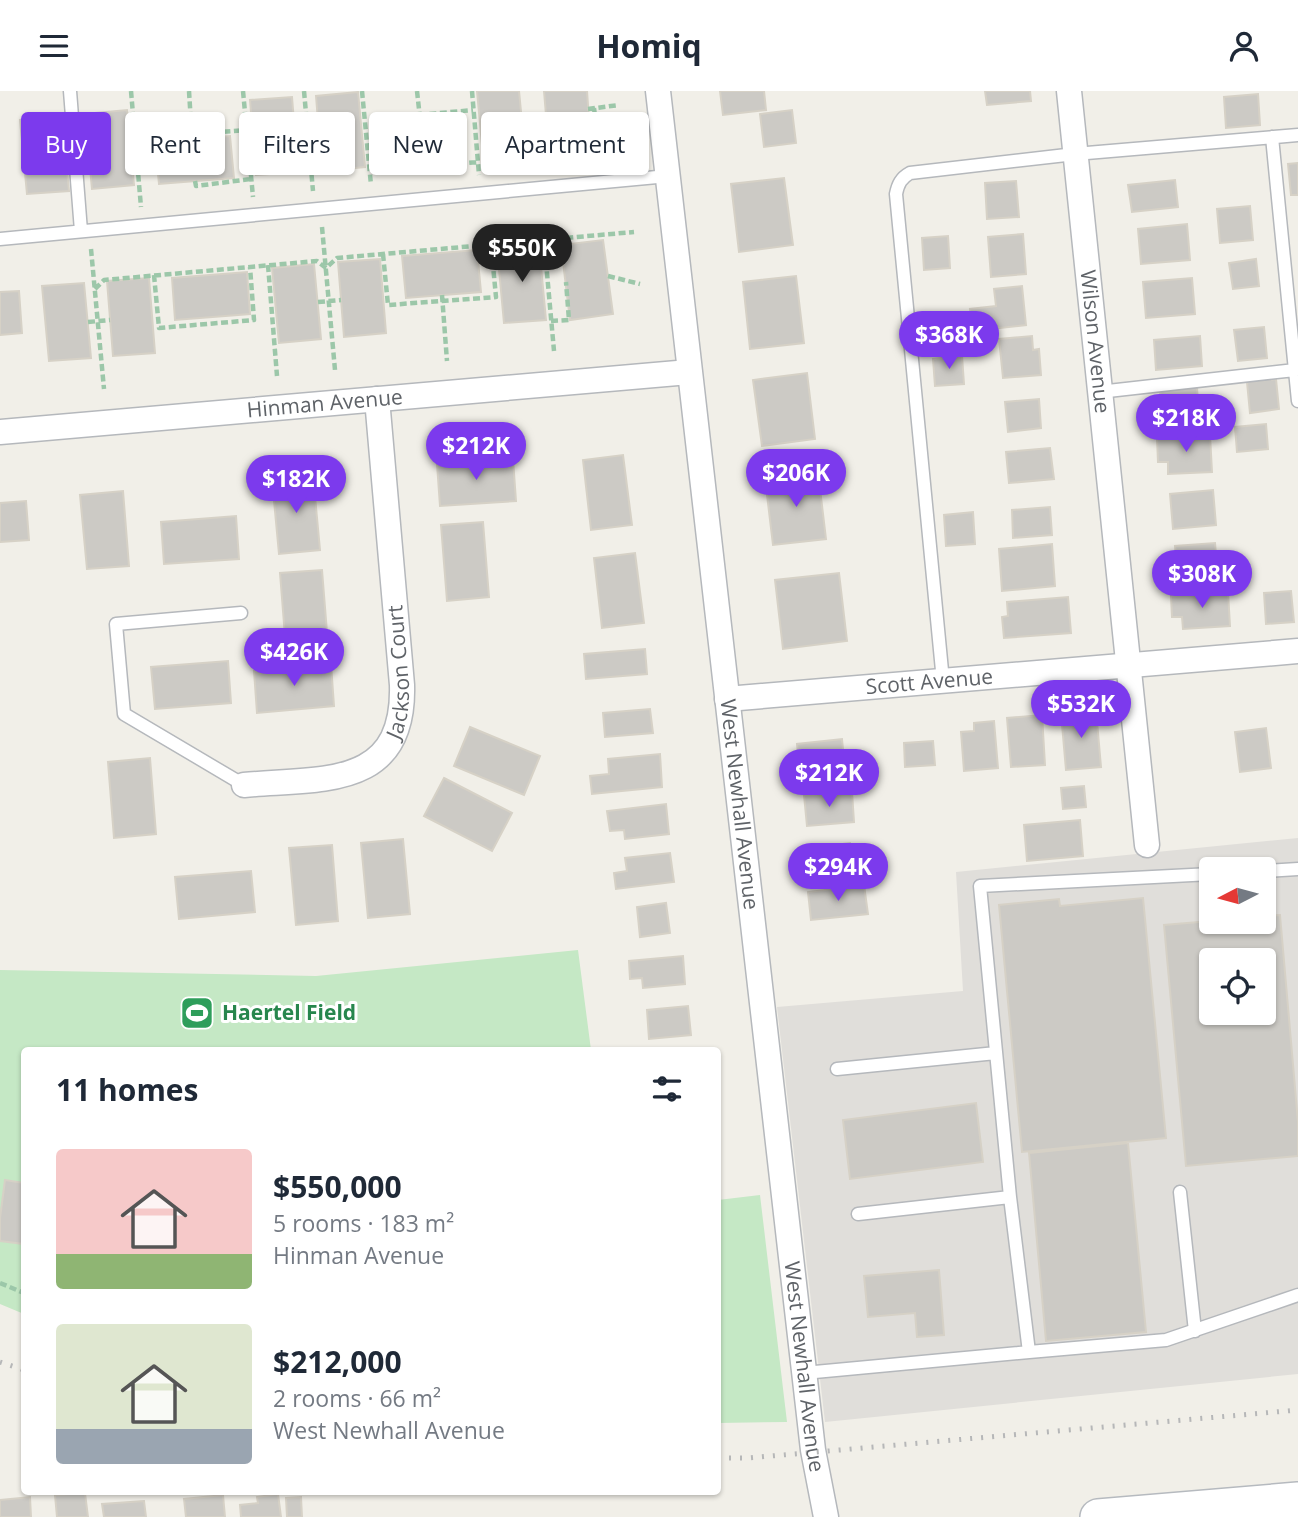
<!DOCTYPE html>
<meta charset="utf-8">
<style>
body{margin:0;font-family:"Open Sans",sans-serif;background:#f6f6f7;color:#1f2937;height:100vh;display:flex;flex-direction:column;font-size:26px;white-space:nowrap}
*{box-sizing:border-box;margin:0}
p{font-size:23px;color:#747a83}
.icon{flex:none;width:38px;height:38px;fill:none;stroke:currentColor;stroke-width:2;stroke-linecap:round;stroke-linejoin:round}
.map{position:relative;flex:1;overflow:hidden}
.details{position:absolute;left:21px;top:956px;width:700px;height:448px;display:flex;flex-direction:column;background:#fff;border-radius:7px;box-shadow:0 2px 5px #0004}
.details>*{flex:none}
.hud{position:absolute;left:21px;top:21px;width:700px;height:63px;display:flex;gap:14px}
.needle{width:46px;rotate:264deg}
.tools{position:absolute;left:1199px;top:766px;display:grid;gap:14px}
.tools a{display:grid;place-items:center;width:77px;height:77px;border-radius:7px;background:#fff;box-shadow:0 2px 5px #0004;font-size:35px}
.price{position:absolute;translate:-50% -60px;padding:0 16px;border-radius:24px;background:#7c3aed;color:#fff;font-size:23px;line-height:46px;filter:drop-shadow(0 2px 4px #0008)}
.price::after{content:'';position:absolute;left:50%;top:42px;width:21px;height:16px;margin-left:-10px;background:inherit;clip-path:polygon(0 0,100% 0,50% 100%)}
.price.current{background:#222;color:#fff}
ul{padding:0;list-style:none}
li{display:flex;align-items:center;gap:21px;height:175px;padding:0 35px}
li span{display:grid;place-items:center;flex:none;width:196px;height:140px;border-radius:7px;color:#555}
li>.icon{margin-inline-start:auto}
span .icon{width:84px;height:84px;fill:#fffc;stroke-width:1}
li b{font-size:30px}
h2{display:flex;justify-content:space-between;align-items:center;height:84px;padding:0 35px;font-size:30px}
.pill{padding:0 24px;border-radius:7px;background:#fff;box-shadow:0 2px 5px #0004;font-size:24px;line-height:63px}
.pill.current{background:#7c3aed;color:#fff}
header{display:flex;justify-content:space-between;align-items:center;height:91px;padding:0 35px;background:#fff;font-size:32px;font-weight:700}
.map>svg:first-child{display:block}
.industrial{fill:#e0deda;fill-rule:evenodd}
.green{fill:#c5e8c5}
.building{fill:#cccac5;stroke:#d6d1c6;stroke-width:2;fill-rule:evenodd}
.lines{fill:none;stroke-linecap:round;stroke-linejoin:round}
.lane-casing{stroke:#b5b8bc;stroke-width:15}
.street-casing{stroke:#b5b8bc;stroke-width:27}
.secondary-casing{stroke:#b6babf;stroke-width:38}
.path{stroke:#9cc7a9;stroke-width:4.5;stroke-dasharray:7 3.5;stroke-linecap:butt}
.lane{stroke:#fff;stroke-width:12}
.street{stroke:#fff;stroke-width:24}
.secondary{stroke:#fff;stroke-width:35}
.rail{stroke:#b6b7b8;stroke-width:5;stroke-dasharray:2 9;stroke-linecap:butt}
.labels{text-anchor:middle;stroke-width:6;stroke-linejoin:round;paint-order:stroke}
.street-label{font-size:21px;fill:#5f6368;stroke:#fff}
.leisure-label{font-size:21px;font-weight:bold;fill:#27864d;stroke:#fff;text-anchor:start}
</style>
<header><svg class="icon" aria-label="menu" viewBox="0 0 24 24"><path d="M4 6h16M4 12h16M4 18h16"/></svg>Homiq<svg class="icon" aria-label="person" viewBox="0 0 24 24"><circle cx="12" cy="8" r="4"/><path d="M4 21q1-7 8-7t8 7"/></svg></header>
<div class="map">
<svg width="1298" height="1426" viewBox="0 0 1298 1426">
<rect width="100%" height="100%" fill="#f1efe8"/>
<path class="industrial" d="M1298,747V1283L825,1331L777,916L963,900L956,781ZM1211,779H1264V831H1211ZM1211,870H1264V922H1211Z"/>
<path class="green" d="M578,859L591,959H24V1223L0,1213V879L316,885Z
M760,1104L787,1331L718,1332V1109Z"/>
<path class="building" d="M477,0H519L525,62L483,65Z
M544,0H587L591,56L549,60Z
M720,0H764L766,19L723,24Z
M985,0H1030L1031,10L987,14Z
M358,1L365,76L322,80L316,5Z
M1258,3L1260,34L1226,37L1224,6Z
M292,6L298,81L256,84L250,9Z
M127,19L134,94L92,98L85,23Z
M792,19L796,52L764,56L760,23Z
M62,25L69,100L27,103L20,29Z
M457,25L460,67L385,72L382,30Z
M230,45L234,87L159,93L155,51Z
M542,53L544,65L528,66V54Z
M1298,72V104H1291L1288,73Z
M784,87L793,154L739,161L731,93Z
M1175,89L1178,116L1132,121L1128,94Z
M1016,90L1019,126L987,128L985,92Z
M1250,115L1253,149L1220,152L1217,118Z
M1187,133L1190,169L1141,173L1138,138Z
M1023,143L1026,183L991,186L988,146Z
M948,145L950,177L924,179L922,147Z
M603,149L613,223L570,229L561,154Z
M539,154L546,229L504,232L497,157Z
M477,159L481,201L406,207L402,165Z
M380,168L386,242L344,246L338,171Z
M1256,168L1259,195L1233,198L1229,172Z
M314,173L321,248L279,252L272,177Z
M247,181L250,223L175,229L172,187Z
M796,185L804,252L750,258L743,191Z
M149,187L155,262L113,265L107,190Z
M1192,187L1195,223L1146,227L1143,191Z
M84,192L91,267L49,270L42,195Z
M1022,195L1026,234L973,240L970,218L996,215L994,198Z
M19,200L22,242L0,244V201Z
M1264,236L1267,267L1238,270L1234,239Z
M1032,245L1033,259L1039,258L1041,284L1003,287L999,248Z
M1200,245L1202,275L1156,279L1154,249Z
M962,265L964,293L935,295L933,268Z
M807,282L815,348L762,355L753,289Z
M1276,288L1279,318L1250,322L1247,291Z
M1197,296L1199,329L1153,332L1152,312L1161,311L1160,299Z
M1039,308L1041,337L1008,341L1005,311Z
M1266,333L1268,358L1237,361L1235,336Z
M1210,344L1212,381L1168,383V371H1158L1157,347Z
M1050,357L1054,388L1009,392L1006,361Z
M623,364L632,434L591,439L583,369Z
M513,368L516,410L440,415L437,373Z
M818,381L826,448L773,454L765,387Z
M313,384L320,459L279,463L272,388Z
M1213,399L1216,434L1173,438L1170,403Z
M123,400L129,475L87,478L80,404Z
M26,410L29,449L0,451V412Z
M1050,416L1052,444L1013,447L1012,419Z
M973,421L975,453L946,455L944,424Z
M236,425L239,468L164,473L161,431Z
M483,431L489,506L447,510L441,434Z
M1215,452L1218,486L1178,490L1175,455Z
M1052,453L1055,495L1002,500L999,458Z
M635,462L644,532L602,537L594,467Z
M322,479L328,554L286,558L280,482Z
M839,482L847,550L783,558L775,489Z
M1291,500L1294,531L1266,533L1264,502Z
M1228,501L1230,535L1183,538L1182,526H1172L1171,505Z
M1068,506L1071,542L1004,547L1002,526L1008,525L1007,511Z
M645,558L647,583L586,588L584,563Z
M228,570L231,612L155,618L151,576Z
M331,573L334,615L257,622L254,580Z
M650,618L653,642L605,646L603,622Z
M1096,619L1101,676L1066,679L1061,622Z
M1042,624L1045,674L1011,676L1007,627Z
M994,630L998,677L964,680L961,641L974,640V632Z
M470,636L540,665L524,704L454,675Z
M1266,637L1271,677L1240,681L1235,641Z
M842,648L845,679L800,683L797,653Z
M933,650L935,674L905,676L904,652Z
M660,663L662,696L592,703L590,685L609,683L608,668Z
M150,667L156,743L114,747L108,671Z
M444,687L512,722L492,760L424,725Z
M1084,695L1086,716L1063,718L1061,697Z
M852,701L854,731L807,735L804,704Z
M666,713L669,743L625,748L624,739L610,740L607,720Z
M1080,729L1083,765L1027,770L1024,734Z
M403,748L410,823L368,827L361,752Z
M850,752L854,784L812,790L808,757Z
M332,754L338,830L296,834L289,757Z
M670,762L674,791L616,798L614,782L627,780L625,767Z
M251,780L255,821L179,828L175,786Z
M864,794L868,823L811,829L808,801Z
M1143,807L1166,1047L1022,1061L999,814L1059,808L1060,815Z
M666,812L670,842L640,846L637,816Z
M1280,824L1298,1031V1065L1186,1075L1164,834L1211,830L1264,831V825ZM1211,870H1264V922H1211Z
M683,865L685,893L643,897L642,887L630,888L629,870Z
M688,915L691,944L649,948L647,919Z
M976,1012L983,1071L850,1088L843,1029Z
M1128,1052L1146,1241L1046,1250L1029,1062Z
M5,1089L24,1092V1153L0,1150V1127Z
M939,1179L944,1244L917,1246L915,1222L868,1226L864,1185Z
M85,1402L88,1426H57L55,1404Z
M278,1403L281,1426H241L240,1414L258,1412L257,1406Z
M223,1404L225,1426H186L184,1408Z
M30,1406L31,1426H0V1409Z
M301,1406L302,1426H287L286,1407Z
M144,1410L146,1426H104L102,1413Z"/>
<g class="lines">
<defs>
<path id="lane" d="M70,0L81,140
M1272,46L1298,310
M0,148L668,85
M1099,301L1295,279
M241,522L116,533L124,623L244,694
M943,590L896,103C898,93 901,87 910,82L1075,63L1298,44
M1264,780L1298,778
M837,978L996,962
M1180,1101L1195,1240
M1010,1106L980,795L1211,783
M1029,1261L1166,1249L1298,1204
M804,1282L1029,1261L1010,1106L858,1123"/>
<g id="street">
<path id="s1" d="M658,0L813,1359L826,1426"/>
<path id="s2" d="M1069,0L1147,754"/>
<path id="s3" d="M0,341L689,281"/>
<path id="s4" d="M727,608L1298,560"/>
<path id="s5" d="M244,694C321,687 405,699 402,594L377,308"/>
</g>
<path id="secondary" d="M1098,1426L1298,1409"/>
</defs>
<use href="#lane" class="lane-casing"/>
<use href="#street" class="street-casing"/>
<use href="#secondary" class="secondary-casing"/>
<path class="path" d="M131,0L141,116
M189,0L192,48
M243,0L253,106
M304,0L313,100
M362,0L371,94
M417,0L420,27
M472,0L479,84
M594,17L601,72
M588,18L619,14
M419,24L473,19
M192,43L247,39
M295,44L319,41
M422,70L423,76L478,71
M195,90L196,95L251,88
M322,136L335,279
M544,149L554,260
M91,158L104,298
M383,163L388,214L496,206L491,154
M268,174L277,285
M154,184L159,237L254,229L250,176
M608,185L640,193
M95,198L104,189L317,170L326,177L337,167L634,141
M442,204L447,270
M318,211L341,209
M551,230L569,229L566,191
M88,231L110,229
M0,1192L24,1202"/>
<use href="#lane" class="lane"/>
<use href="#street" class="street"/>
<use href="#secondary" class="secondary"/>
<path class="rail" d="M0,1271L24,1279
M718,1367H748L1298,1319"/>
</g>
<defs>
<symbol id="stadium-square" viewBox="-11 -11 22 22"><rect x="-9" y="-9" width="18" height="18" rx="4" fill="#2e9e5b" stroke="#fff"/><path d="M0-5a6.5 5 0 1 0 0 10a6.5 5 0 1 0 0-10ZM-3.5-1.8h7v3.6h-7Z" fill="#fff"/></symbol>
</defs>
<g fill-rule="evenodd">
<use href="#stadium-square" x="178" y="903" width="38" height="38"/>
</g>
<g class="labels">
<g class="street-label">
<text dy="7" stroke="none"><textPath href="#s2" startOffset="252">Wilson Avenue</textPath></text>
<text dy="7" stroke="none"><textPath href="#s3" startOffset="326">Hinman Avenue</textPath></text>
<text dy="7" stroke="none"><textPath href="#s5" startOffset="231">Jackson Court</textPath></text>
<text dy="7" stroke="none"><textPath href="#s4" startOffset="203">Scott Avenue</textPath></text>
<text dy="7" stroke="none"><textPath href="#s1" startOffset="718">West Newhall Avenue</textPath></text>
<text dy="7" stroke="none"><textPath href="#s1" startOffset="1284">West Newhall Avenue</textPath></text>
</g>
<g class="leisure-label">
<text x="222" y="929">Haertel Field</text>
</g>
</g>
</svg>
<div class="tools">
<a><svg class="needle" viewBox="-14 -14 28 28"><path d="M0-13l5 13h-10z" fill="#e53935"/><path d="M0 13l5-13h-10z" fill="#747a83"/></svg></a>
<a><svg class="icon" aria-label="locate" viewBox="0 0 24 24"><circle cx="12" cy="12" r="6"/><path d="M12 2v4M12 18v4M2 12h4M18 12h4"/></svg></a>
</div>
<b class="price current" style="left:522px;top:193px">$550K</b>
<b class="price" style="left:949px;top:280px">$368K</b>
<b class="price" style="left:1186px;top:363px">$218K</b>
<b class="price" style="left:476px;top:391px">$212K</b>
<b class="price" style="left:796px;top:418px">$206K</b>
<b class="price" style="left:296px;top:424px">$182K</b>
<b class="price" style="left:1202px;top:519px">$308K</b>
<b class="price" style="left:294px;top:597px">$426K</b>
<b class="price" style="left:1081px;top:649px">$532K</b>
<b class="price" style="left:829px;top:718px">$212K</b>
<b class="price" style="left:838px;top:812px">$294K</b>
<div class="hud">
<a class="pill current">Buy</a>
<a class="pill">Rent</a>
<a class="pill">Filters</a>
<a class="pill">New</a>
<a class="pill">Apartment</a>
</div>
<section class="details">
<h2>11 homes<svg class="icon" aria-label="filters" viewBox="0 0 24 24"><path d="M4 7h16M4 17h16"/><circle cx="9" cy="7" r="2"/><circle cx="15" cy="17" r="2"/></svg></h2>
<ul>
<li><span style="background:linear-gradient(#f6c9c9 75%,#8fb573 0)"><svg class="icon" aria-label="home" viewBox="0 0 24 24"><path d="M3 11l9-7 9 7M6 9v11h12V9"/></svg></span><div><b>$550,000</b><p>5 rooms · 183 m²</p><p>Hinman Avenue</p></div></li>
<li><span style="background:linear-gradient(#dfe7d0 75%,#9aa5b1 0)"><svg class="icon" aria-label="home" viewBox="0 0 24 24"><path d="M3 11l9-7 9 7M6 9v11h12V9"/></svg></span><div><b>$212,000</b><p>2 rooms · 66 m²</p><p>West Newhall Avenue</p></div></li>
</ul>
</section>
</div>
